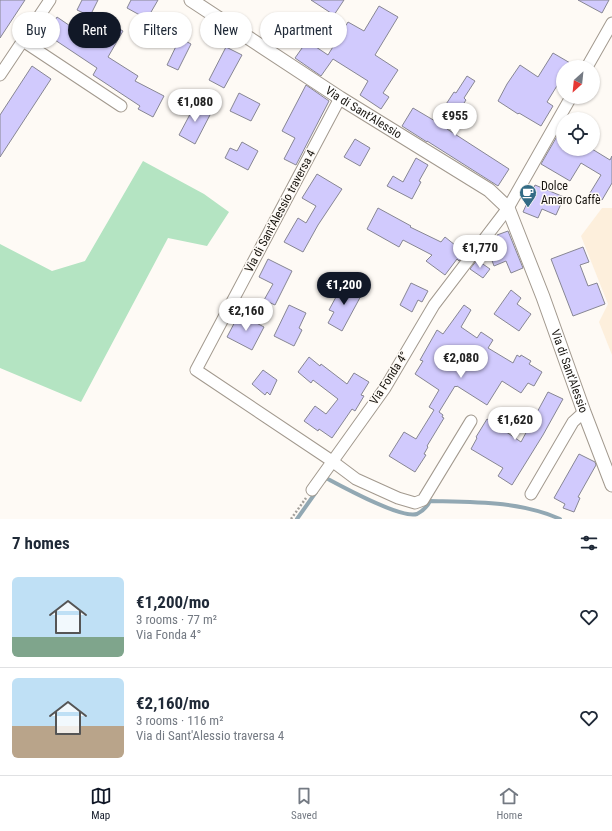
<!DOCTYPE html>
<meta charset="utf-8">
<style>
body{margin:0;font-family:"Roboto Condensed",sans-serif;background:#f6f6f7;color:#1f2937;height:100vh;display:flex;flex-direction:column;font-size:15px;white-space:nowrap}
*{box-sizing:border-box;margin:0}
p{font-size:13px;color:#747a83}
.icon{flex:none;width:22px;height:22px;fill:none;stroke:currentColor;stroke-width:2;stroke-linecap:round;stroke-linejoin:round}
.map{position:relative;height:519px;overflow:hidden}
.panel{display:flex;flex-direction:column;background:#fff;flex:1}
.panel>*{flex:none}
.banner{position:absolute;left:12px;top:12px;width:400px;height:36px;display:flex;gap:8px}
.needle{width:26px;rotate:207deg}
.controls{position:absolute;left:556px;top:60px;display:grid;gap:8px}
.controls a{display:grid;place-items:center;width:44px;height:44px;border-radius:50%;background:#fff;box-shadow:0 1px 3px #0004;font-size:20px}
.price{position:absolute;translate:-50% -34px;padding:0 9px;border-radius:14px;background:#fff;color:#222;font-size:13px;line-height:26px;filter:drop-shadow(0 1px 2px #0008)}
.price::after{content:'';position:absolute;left:50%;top:24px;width:12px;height:9px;margin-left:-6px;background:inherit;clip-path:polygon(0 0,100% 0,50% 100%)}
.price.active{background:#111827;color:#fff}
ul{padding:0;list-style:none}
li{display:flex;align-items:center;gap:12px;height:100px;padding:0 12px}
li+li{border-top:1px solid #e0e1e3}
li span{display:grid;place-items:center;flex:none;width:112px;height:80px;border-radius:6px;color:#555}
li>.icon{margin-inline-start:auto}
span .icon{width:48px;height:48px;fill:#fffc;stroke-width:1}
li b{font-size:17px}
h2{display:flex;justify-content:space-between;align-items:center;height:48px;padding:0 12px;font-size:17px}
.pill{padding:0 14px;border-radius:18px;background:#fff;box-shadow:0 1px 3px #0004;font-size:14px;line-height:36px}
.pill.active{background:#111827;color:#fff}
.menu{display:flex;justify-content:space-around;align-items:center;height:56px;border-top:1px solid #e0e1e3;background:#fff;font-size:11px;color:#747a83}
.menu a{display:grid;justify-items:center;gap:2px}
.menu .active{color:#111827}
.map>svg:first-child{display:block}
.built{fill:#fdefdc}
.green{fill:#b4e4c2}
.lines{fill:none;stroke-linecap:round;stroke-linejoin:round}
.stream{stroke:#92a8b3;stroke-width:4}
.building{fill:#d1cafd;stroke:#878693}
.minor-casing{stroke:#a2998e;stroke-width:13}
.tertiary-casing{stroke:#a2998e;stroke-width:15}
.path{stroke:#a4a09b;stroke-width:2.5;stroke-dasharray:2 2;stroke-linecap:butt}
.minor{stroke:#fff;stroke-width:11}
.tertiary{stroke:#fff;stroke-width:13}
.labels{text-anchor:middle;stroke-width:3;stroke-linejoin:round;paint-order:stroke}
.street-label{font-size:12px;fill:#181510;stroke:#fefaf5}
.poi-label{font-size:12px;fill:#181510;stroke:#fefaf5;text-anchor:start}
</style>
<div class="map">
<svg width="612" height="519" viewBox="0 0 612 519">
<rect width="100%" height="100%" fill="#fefaf5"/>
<path class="built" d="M602,208H612V355L599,322L608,304L581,236Z"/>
<path class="green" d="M143,161L204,194L229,212L207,246L168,238L81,402L0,368V244L52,271L85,261Z"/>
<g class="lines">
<path class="stream" d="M324,481L326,478C343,487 401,519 417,514C423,511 427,507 430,501C474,502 520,501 560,519
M297,519L316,492"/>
</g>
<path class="building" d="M0,0H25L0,38Z
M82,0H98L90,16L77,10Z
M131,0H158L147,19L127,8Z
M311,0H344L334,15Z
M578,0H609L602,13Z
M379,6L398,17L375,55L398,70L383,93L389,97L381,109L360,95L368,81L333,59L321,76L295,58L307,41L328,55L348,22L364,31Z
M57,17L101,47L114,26L123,31L108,57L138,76L135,81L164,96L153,117L138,109L140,106L93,75L97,68L46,34Z
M180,38L191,44L178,70L167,65Z
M226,47L242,55L224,88L209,80Z
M553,53L577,67H563V76L547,102L553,106L541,126L519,113L518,114L498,101L507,84L520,65L538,77Z
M32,66L51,79L0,157V115Z
M467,76L475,81L464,98L466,100L447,129L509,169L498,186L427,141V142L402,126L413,108L435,121L454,92L456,93Z
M306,85L329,101L296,165L284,159L295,138L282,131Z
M239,93L260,104L251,121L230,111Z
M196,103L212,111L195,144L179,135Z
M563,126V149H592L610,160L612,156V183L602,200L590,193L601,175L581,163L570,181L541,164Z
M355,139L370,148L360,166L344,157Z
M242,142L258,151L248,170L225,158L230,148L237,151Z
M416,158L428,165L419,181L421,182L412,199L387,186L393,176L403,182Z
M317,174L342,189L318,225L303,252L284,242L298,218L306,223L316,206L302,198Z
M535,185L564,197L556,215L542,209L538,218L523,212Z
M378,208L411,226L410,227L441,242L445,237L465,253L459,261L457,259L445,275L426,261L432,255L403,240L399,247L367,229Z
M508,231L523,268L511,273L506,261L494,266L487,247L499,242L497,235Z
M583,247L589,262L580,265L588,286L597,283L605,304L573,316L551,259Z
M268,259L292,271L275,305L264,300L273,284L259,277Z
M477,260L490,269L483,278L470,269Z
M344,282L363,292L342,331L328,323L334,312L329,310Z
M411,283L428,291L422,302L418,300L412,312L400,305Z
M511,290L521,298L517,304L531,314L519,331L494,314Z
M289,305L306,313L299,328L302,330L294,346L274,336Z
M464,305L471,310L461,327L477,338L481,332L493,340L488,348L513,363L517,355L520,357L521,355L531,361L529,364L542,372L534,386L528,383L521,393L502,381L487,405L457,386L456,387L455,386L439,412L443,415L442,417L444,418L427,446L428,447L424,454L426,455L415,472L389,456L404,432L416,439L434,410L429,407L439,390L415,374L423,361L420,360L437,330L443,334Z
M239,314L264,327L252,350L227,337Z
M309,357L320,366L321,364L347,384L354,373L369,382L361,395L364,396L355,411L352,409L332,438L319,429L318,431L304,421L315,406L326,414L338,399L313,380L311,383L298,372Z
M263,370L277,380L270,395L267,392L265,395L252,384Z
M548,392L563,399L543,435L512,485L498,476L503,468L471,449L477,438L476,437L487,419L521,442Z
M579,454L595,462L596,465L578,497L580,498L574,512L563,508L565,504L554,498Z"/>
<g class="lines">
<defs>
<path id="minor" d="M23,41L121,106
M587,67L612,23
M0,75L50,0
M340,98L196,370L332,461L356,479L398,498L415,503L423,500L471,421
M312,490L385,388L434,305L508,208L571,97
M531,494L573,422L584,412"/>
<g id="tertiary">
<path id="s1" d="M191,0L340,98L489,190L508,208L543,297L584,412L612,485"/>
</g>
</defs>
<use href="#minor" class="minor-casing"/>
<use href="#tertiary" class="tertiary-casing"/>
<path class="path" d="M291,519L306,498"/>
<use href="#minor" class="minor"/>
<use href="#tertiary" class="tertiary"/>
</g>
<defs>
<symbol id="cafe-pin" viewBox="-11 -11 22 30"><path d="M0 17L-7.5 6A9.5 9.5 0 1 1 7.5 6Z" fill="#326b85" stroke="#fefaf5"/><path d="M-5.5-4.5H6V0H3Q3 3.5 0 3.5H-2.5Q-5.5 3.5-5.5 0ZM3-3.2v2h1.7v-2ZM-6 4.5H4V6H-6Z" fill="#fff"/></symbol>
</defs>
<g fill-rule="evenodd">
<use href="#cafe-pin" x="518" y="183" width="20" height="27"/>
</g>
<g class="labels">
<g class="street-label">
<text dy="4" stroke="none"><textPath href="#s1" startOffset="206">Via di Sant'Alessio</textPath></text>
<text transform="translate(280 211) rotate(-62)" y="4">Via di Sant'Alessio traversa 4</text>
<text dy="4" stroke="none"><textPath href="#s1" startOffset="554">Via di Sant'Alessio</textPath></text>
<text transform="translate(389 378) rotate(-57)" y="4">Via Fonda 4°</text>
</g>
<g class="poi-label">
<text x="541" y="190">Dolce<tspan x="541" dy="14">Amaro Caffè</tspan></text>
</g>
</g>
</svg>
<div class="controls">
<a><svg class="needle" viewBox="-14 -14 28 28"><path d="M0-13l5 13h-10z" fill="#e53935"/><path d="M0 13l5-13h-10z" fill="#747a83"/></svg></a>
<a><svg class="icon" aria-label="locate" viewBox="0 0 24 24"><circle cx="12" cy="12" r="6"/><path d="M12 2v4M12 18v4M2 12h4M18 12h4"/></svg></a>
</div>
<b class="price" style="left:195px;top:123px">€1,080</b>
<b class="price" style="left:455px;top:137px">€955</b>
<b class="price" style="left:480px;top:269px">€1,770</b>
<b class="price active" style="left:344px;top:306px">€1,200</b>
<b class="price" style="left:246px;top:332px">€2,160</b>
<b class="price" style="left:461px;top:379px">€2,080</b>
<b class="price" style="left:515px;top:441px">€1,620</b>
<div class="banner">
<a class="pill">Buy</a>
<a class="pill active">Rent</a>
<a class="pill">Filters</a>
<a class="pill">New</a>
<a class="pill">Apartment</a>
</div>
</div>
<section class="panel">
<h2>7 homes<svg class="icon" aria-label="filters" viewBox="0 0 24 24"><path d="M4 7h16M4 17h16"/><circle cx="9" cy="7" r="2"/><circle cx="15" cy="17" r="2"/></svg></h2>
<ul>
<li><span style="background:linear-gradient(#bfe0f5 75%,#7fa58c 0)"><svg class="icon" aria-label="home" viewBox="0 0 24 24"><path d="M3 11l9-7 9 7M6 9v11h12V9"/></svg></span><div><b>€1,200/mo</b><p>3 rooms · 77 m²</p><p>Via Fonda 4°</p></div><svg class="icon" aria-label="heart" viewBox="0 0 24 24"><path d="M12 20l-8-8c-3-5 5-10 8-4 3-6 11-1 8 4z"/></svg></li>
<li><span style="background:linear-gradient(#bfe0f5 60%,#b9a48a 0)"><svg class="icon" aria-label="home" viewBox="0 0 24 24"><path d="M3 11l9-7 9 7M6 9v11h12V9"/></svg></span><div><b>€2,160/mo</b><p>3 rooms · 116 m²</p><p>Via di Sant'Alessio traversa 4</p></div><svg class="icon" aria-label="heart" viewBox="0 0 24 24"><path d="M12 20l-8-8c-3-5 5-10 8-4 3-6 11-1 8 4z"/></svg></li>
</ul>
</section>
<nav class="menu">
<a class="active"><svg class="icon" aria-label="map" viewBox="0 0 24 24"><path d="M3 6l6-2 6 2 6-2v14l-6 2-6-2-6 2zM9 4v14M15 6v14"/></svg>Map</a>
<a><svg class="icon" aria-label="saved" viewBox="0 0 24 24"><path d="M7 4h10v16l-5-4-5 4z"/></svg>Saved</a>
<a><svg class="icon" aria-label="home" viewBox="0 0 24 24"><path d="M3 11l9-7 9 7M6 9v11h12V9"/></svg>Home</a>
</nav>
